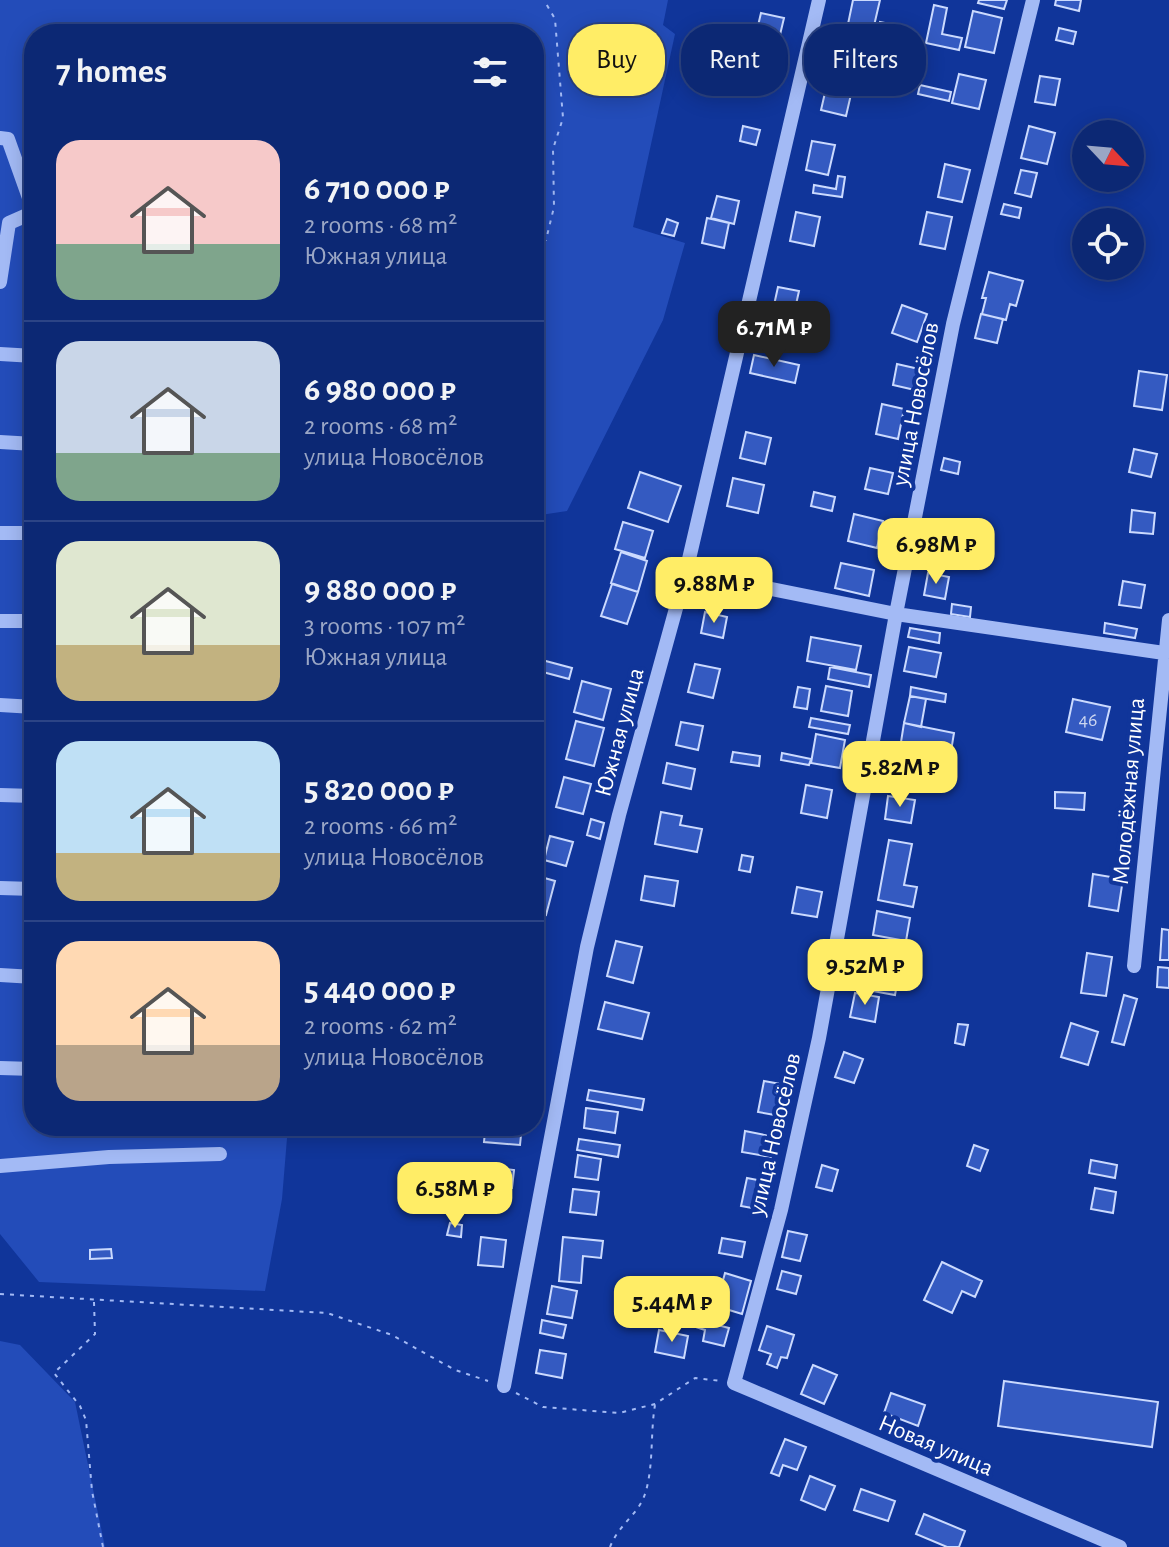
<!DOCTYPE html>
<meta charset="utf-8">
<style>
body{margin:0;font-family:"Alegreya Sans",sans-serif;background:#153079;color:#f1f3f6;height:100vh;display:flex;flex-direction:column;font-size:30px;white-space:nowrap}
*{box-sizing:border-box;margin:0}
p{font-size:26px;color:#9aa6c5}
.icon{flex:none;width:44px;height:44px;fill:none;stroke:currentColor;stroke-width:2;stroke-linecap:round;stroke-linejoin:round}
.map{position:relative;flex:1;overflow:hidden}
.side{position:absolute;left:24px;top:24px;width:520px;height:1112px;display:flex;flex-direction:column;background:#0c2874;border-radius:32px;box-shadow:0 4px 20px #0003,0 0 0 2px #2c4486}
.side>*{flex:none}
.banner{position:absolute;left:568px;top:24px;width:480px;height:72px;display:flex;gap:16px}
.needle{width:52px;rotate:116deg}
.buttons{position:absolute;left:1072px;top:120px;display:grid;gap:16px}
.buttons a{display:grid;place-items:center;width:72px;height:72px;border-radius:50%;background:#0c2874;box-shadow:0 4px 20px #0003,0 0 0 2px #2c4486;font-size:40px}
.price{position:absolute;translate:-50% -68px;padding:0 18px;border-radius:16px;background:#ffed66;color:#111;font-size:26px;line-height:52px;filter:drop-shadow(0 2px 4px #0008)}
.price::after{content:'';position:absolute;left:50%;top:48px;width:24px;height:18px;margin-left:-12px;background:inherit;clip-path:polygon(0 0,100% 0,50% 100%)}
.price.active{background:#222;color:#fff}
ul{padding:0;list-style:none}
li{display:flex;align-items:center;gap:24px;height:200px;padding:0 32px}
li+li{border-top:2px solid #2c4486}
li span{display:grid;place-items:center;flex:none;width:224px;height:160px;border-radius:24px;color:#555}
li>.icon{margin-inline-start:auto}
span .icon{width:96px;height:96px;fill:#fffc;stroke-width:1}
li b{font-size:34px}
h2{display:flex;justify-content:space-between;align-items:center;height:96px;padding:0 32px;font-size:34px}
.tag{padding:0 28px;border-radius:32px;background:#0c2874;box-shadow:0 4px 20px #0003,0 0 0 2px #2c4486;font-size:28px;line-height:72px}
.tag.active{background:#ffed66;color:#111}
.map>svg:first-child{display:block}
.green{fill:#234cb9}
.building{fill:#345ac1;stroke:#cbdafe;stroke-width:2}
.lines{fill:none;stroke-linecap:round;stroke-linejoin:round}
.path{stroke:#a3baf5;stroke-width:2;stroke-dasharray:4 6;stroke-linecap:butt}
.minor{stroke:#a3baf5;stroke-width:14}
.labels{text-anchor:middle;stroke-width:8;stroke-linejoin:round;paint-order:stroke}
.number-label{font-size:20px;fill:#ccd6f0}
.street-label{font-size:24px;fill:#fff;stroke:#10359a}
</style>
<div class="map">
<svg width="1169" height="1547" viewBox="0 0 1169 1547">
<rect width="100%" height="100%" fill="#10359a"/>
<path class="green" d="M0,0H668L663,25L675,34L633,227L685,243L663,320L567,511L534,516V34H34V1126H288L282,1199L265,1291L39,1282L0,1234Z
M0,1341L20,1345L75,1402L105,1547H0Z"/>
<path class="building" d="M853,0H880L873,30L848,24Z
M979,0H1007L1004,9L978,3Z
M1056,0H1081L1079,11L1055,5Z
M934,5L947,8L942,34L962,38L959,50L926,43Z
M973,11L1002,18L994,53L965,47Z
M761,13L784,18L779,39L756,34Z
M880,22L900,26L898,36L878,31Z
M1059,28L1076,32L1073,44L1056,40Z
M842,36L865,41L859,67L836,61Z
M757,54L780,59L774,83L751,77Z
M959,74L986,80L979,109L952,103Z
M1040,76L1060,79L1055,105L1035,102Z
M827,84L852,90L846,116L821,110Z
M920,85L951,92L949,101L918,94Z
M743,126L760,130L756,145L740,141Z
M1029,126L1055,133L1047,164L1021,158Z
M812,141L835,145L828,175L806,170Z
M945,164L970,170L962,202L938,197Z
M1021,170L1037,173L1031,197L1015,193Z
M838,176L845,177L842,197L813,193L814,185L836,189Z
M717,196L739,201L734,224L711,218Z
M1004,204L1021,208L1019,218L1001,214Z
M796,212L820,217L814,246L790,241Z
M927,212L952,217L945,249L920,244Z
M707,218L729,223L724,248L702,243Z
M667,219L678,223L674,236L662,233Z
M989,272L1023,281L1016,306L1010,304L1006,320L982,314L986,298H982Z
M778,287L799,291L793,318L772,314Z
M902,305L927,314L917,342L892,333Z
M981,314L1003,319L997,343L975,338Z
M767,322L794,328L790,350L762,343Z
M754,355L799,365L795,383L750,373Z
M897,364L919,369L915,390L893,385Z
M1139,371L1167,375L1162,410L1134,406Z
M882,404L904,409L898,439L876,434Z
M746,432L771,438L765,464L740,458Z
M1134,449L1157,454L1151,477L1129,472Z
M944,458L960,462L958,474L941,470Z
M870,468L893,473L888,494L865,489Z
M640,472L681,486L668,522L628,508Z
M733,478L764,485L758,513L727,506Z
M814,492L835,497L832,511L811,506Z
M1132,510L1155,513L1153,534L1130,532Z
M854,514L883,521L877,548L848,541Z
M623,522L653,531L645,558L615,549Z
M935,526L959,531L954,552L930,546Z
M621,552L647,561L638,592L611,583Z
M841,563L874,570L869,596L835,588Z
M928,573L949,577L945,599L924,595Z
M1123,581L1145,585L1141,608L1119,605Z
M612,584L638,592L627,624L601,616Z
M952,604L971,607L970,617L951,614Z
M705,612L727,617L723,638L701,633Z
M1105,623L1137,629L1135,638L1104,633Z
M910,628L940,633L939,643L908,637Z
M811,637L861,646L856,670L807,661Z
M909,647L941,653L936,677L904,671Z
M542,660L572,668L569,679L539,671Z
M695,664L720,669L713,698L688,692Z
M830,667L871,675L869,687L828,679Z
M582,681L611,689L603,720L574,712Z
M826,686L852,691L848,716L821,711Z
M798,687L810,689L807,709L794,707Z
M911,687L946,694L945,702L910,696Z
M910,696L926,699L921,727L904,723Z
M1073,699L1110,707L1102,740L1066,732Z
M811,718L850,725L848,734L809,727Z
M576,721L604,728L594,766L566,759Z
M681,722L703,726L698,750L676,745Z
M904,723L954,733L951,751L901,742Z
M816,734L845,740L840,768L811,763Z
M901,742L918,745L911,783L894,780Z
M733,752L760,756L759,766L731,762Z
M782,753L811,759L809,765L781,760Z
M667,763L695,769L691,789L663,783Z
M564,777L591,784L583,814L556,807Z
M806,785L832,790L827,818L801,813Z
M1055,792L1085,793L1084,810L1055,808Z
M888,796L915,800L911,823L885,819Z
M661,812L682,816L680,825L702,829L697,852L655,844Z
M591,819L604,823L600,839L587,835Z
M550,836L573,842L566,866L544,860Z
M889,840L912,844L904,885L917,887L913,907L878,900Z
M742,855L753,857L750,872L739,870Z
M1093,874L1123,879L1118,911L1089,906Z
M534,875L555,881L546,915L534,912Z
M645,876L678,881L674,906L641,900Z
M797,887L822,892L817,917L792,913Z
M877,911L910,918L906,941L873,935Z
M1162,929L1169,930V960H1160Z
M616,941L642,947L633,983L607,976Z
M875,947L903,952L895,995L867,990Z
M1087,953L1112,957L1106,996L1081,993Z
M1158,967L1169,968V988L1157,987Z
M855,993L879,997L875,1022L850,1017Z
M1124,995L1137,999L1124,1045L1112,1042Z
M605,1002L649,1013L642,1039L598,1029Z
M1071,1023L1098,1032L1088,1065L1061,1057Z
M958,1024L968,1025L964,1045L955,1043Z
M844,1052L863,1059L854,1083L835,1077Z
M764,1081L792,1086L786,1117L758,1112Z
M589,1090L644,1099L642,1110L587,1100Z
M586,1108L618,1112L615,1133L584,1128Z
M745,1131L775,1137L771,1157L742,1152Z
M485,1132L521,1135L520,1145L484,1142Z
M579,1139L620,1145L618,1157L577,1150Z
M974,1145L988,1150L980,1171L967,1166Z
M578,1155L601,1159L598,1180L575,1177Z
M1091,1160L1117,1165L1115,1178L1089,1173Z
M822,1165L838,1170L832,1191L816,1187Z
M489,1167L514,1170L512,1188L487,1185Z
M747,1178L768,1182L763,1210L741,1206Z
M1095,1188L1116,1192L1113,1213L1091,1209Z
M573,1189L599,1192L596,1215L570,1212Z
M450,1223L462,1225L461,1237L447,1235Z
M788,1231L807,1235L800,1261L782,1257Z
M481,1237L506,1240L503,1267L478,1265Z
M563,1237L603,1241L601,1258L583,1256L581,1283L559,1281Z
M722,1238L745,1242L742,1257L719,1253Z
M111,1249L112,1258L90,1259V1250Z
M942,1262L982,1281L975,1297L962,1291L952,1313L924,1300Z
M782,1271L801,1276L796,1294L777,1289Z
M725,1273L751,1281L742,1314L716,1306Z
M552,1286L577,1291L572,1318L547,1314Z
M542,1320L566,1325L563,1338L540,1333Z
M698,1320L729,1328L724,1346L703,1341L705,1330L696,1327Z
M767,1326L794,1335L787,1358L781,1357L777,1368L767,1364L771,1354L759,1350Z
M659,1330L688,1336L684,1358L655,1352Z
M540,1350L566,1354L562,1378L536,1373Z
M813,1365L837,1375L824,1404L801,1394Z
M1004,1381L1158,1402L1152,1447L998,1426Z
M891,1393L925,1405L918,1426L884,1413Z
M785,1439L806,1447L797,1470L783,1465L779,1476L771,1473Z
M810,1476L835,1486L825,1510L801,1500Z
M861,1489L895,1501L888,1521L854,1510Z
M924,1514L965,1531L959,1547H947L916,1534Z"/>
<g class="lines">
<path class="path" d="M534,247L546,240L554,207L553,149L563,118L555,19L544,0
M0,1294L327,1313L392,1335L455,1370L488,1381
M94,1302L95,1334L54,1373L80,1406L86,1420L92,1491L103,1547
M516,1393L543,1407L619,1413L655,1404L695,1378L721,1381
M610,1547C619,1524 638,1515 645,1494C654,1466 650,1434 655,1405"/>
<path class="minor" d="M1033,0L953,324L896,614L819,1038L781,1210L734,1383L1120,1547
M0,138L8,139L34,212L9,223L0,282
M0,354L34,356
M0,442L34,444
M0,533H34
M686,572L896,614L1164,653
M0,621H34
M0,705L34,707
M0,795L34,796
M0,888L34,889
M1134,966L1169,620
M0,975L34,977
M0,1068L34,1069
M0,1166L109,1157L220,1154
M504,1386L587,947L619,815L686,572L819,0"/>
</g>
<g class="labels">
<g class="number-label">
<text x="1088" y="726">46</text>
</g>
<g class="street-label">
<text transform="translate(915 404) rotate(-79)" y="8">улица Новосёлов</text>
<text transform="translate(619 732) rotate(-75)" y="8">Южная улица</text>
<text transform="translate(1128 791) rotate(-85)" y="8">Молодёжная улица</text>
<text transform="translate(774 1134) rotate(-77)" y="8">улица Новосёлов</text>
<text transform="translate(936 1445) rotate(23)" y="8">Новая улица</text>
</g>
</g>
</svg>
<div class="buttons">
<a><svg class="needle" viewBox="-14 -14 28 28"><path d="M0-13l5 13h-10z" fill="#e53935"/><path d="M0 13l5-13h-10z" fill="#9aa6c5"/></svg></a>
<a><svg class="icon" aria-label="locate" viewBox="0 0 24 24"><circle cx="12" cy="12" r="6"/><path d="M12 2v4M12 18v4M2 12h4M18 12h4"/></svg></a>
</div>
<b class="price active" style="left:774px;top:369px">6.71M ₽</b>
<b class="price" style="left:936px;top:586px">6.98M ₽</b>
<b class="price" style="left:714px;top:625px">9.88M ₽</b>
<b class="price" style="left:900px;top:809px">5.82M ₽</b>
<b class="price" style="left:865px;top:1007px">9.52M ₽</b>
<b class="price" style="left:455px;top:1230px">6.58M ₽</b>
<b class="price" style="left:672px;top:1344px">5.44M ₽</b>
<div class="banner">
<a class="tag active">Buy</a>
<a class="tag">Rent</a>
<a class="tag">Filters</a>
</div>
<section class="side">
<h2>7 homes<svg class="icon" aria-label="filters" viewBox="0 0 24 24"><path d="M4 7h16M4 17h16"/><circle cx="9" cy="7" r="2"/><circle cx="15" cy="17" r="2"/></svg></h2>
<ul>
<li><span style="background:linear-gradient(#f6c9c9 65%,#7fa58c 0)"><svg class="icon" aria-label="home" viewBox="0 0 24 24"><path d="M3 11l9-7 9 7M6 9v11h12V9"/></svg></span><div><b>6 710 000 ₽</b><p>2 rooms · 68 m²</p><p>Южная улица</p></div></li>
<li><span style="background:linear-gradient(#c9d6e8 70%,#7fa58c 0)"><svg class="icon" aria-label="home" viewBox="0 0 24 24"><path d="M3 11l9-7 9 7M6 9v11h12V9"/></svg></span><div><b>6 980 000 ₽</b><p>2 rooms · 68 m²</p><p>улица Новосёлов</p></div></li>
<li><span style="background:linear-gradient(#dfe7d0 65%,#c2b280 0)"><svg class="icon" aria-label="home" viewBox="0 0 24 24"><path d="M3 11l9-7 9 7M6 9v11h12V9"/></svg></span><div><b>9 880 000 ₽</b><p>3 rooms · 107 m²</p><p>Южная улица</p></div></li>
<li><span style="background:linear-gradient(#bfe0f5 70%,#c2b280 0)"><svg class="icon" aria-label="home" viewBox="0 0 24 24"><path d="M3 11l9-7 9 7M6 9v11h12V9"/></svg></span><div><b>5 820 000 ₽</b><p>2 rooms · 66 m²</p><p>улица Новосёлов</p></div></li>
<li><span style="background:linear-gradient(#ffd9b3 65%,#b9a48a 0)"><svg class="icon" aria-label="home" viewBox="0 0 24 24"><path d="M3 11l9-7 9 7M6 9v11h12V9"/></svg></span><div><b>5 440 000 ₽</b><p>2 rooms · 62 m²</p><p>улица Новосёлов</p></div></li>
</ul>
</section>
</div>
